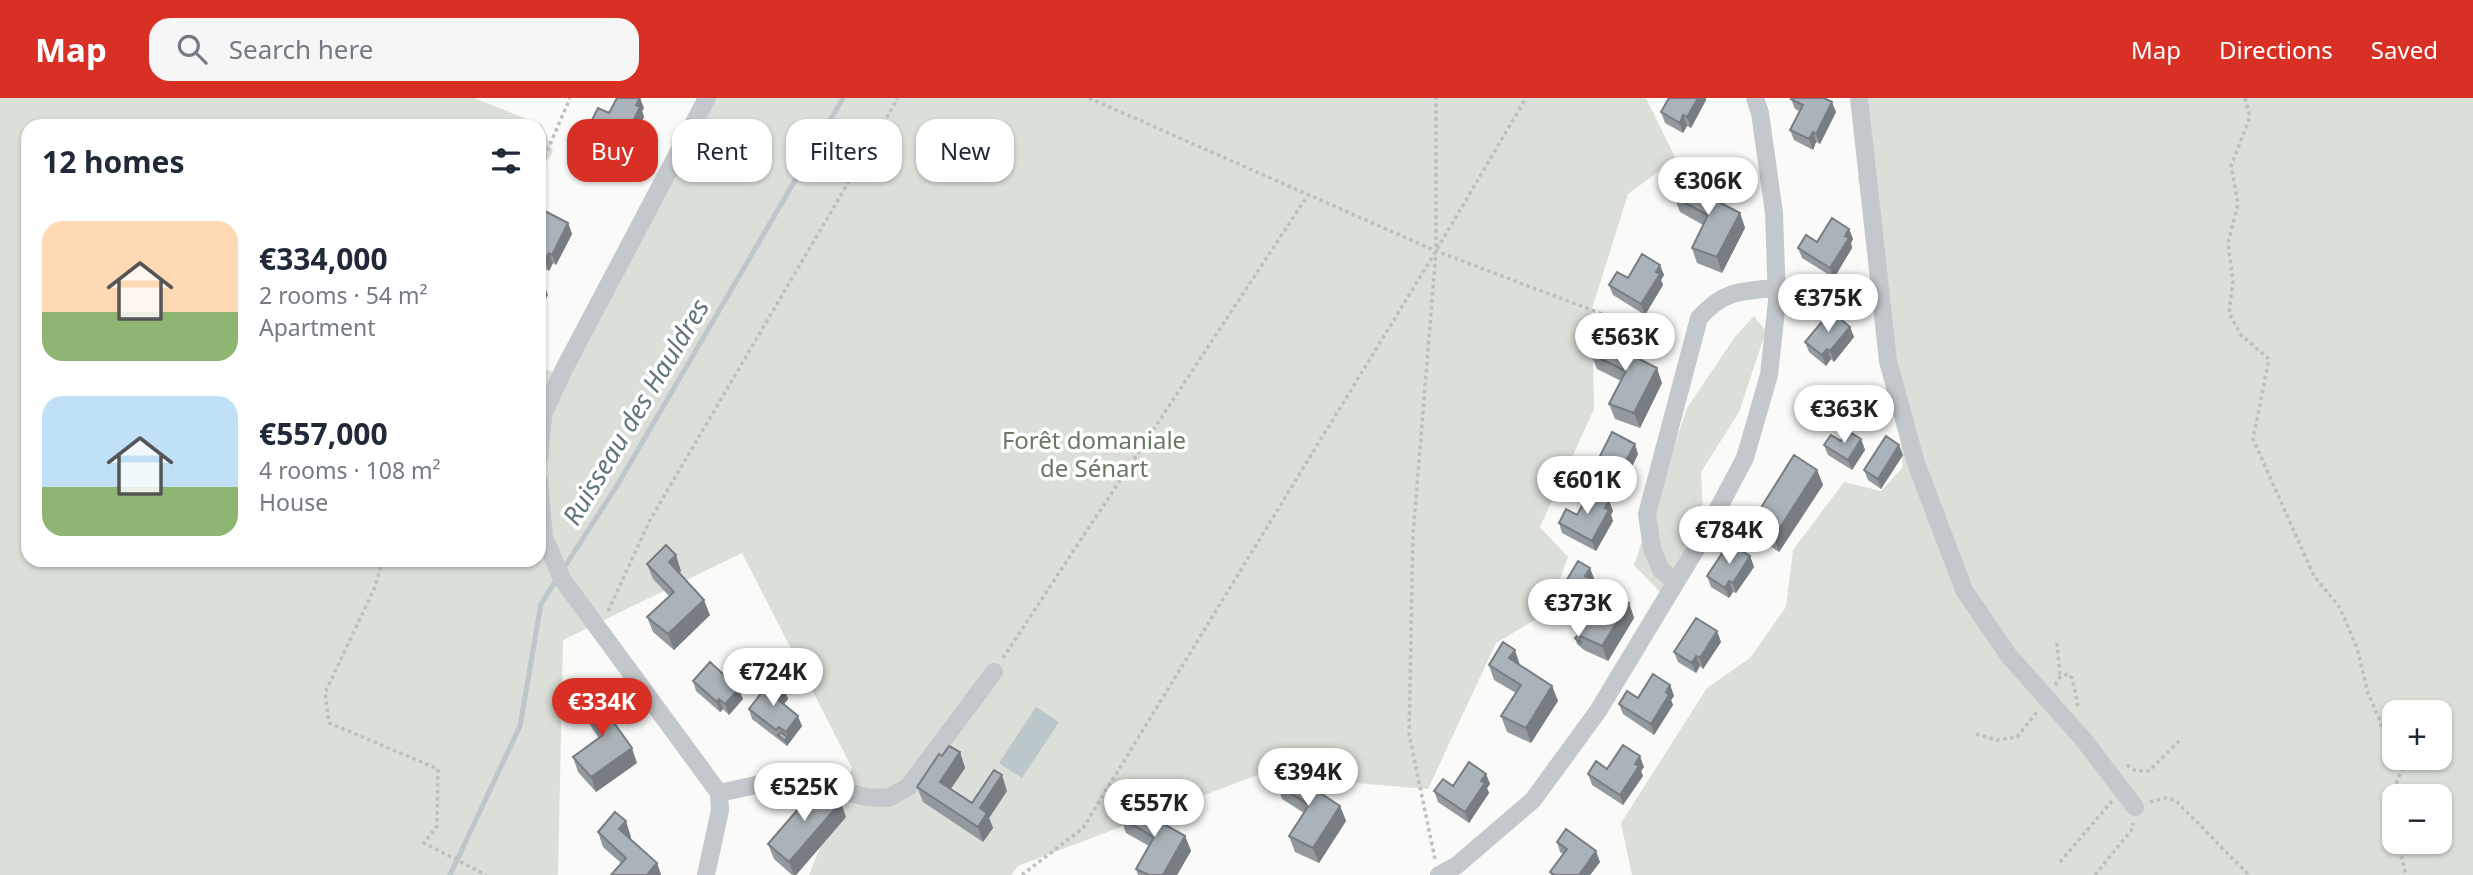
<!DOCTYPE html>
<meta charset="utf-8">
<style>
body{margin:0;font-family:"Noto Sans",sans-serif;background:#f6f6f7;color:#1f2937;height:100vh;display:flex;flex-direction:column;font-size:26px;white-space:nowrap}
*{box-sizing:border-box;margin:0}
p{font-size:23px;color:#747a83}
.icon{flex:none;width:38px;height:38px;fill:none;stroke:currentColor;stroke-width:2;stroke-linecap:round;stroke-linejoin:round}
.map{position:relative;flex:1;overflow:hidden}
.drawer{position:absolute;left:21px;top:21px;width:525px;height:448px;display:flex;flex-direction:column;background:#fff;border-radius:21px;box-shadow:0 2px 5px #0004}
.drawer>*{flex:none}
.guide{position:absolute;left:567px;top:21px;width:665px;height:63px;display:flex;gap:14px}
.buttons{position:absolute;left:2382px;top:602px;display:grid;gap:14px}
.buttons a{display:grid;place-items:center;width:70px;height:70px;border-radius:14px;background:#fff;box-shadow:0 2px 5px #0004;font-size:35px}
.price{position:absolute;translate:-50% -60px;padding:0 16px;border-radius:24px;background:#fff;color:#222;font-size:23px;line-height:46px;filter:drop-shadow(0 2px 4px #0008)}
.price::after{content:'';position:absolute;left:50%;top:42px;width:21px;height:16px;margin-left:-10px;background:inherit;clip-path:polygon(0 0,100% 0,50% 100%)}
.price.selected{background:#d93025;color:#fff}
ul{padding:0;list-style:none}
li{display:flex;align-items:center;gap:21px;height:175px;padding:0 21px}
li span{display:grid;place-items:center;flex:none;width:196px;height:140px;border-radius:21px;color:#555}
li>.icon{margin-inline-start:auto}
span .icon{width:84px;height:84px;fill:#fffc;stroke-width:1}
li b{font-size:30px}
h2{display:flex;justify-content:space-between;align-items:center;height:84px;padding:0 21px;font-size:30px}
.pill{padding:0 24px;border-radius:21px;background:#fff;box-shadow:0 2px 5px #0004;font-size:24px;line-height:63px}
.pill.selected{background:#d93025;color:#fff}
header{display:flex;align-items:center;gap:42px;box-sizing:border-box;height:98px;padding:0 35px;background:#d93025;color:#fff}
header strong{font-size:33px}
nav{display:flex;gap:38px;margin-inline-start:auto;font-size:24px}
.search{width:490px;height:63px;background:#f6f6f7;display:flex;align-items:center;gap:18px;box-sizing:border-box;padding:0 24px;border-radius:21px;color:#747a83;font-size:26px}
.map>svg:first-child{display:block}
.green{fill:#dadfd7;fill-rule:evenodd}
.water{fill:#bbc7cb}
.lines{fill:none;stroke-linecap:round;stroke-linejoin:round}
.stream{stroke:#bbc7cb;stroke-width:5}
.path{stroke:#bbbfc2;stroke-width:3.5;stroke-dasharray:3.5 3.5;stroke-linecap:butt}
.minor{stroke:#c3c8cc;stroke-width:18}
.wall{fill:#929a9f}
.shaded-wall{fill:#777d82}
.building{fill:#aab3b9;stroke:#777d82;stroke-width:2}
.labels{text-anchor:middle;stroke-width:7;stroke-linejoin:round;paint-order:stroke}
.park-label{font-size:24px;fill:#687a64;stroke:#fff}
.water-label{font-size:26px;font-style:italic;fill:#60757c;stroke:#fff}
</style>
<header>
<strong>Map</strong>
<div class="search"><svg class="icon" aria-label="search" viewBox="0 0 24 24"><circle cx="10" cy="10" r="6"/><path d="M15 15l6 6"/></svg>Search here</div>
<nav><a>Map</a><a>Directions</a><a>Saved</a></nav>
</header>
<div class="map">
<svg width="2473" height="777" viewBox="0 0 2473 777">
<rect width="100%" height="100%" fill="#fafaf8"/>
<path class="green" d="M0,0H474L542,27L553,54L539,74V28H28V462H539V269L553,274L711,0H1646L1676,61L1628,96L1592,211L1594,311L1540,429L1568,459L1548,514L1496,545L1428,691L1257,677L1018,768L1011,777H809L852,670L742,455L563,542L558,777H0Z
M1868,0H2473V777H1632L1621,725L1707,590L1750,560L1786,509L1793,452L1844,384L1881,393L1903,369L1878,102L1858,84L1862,43H1872ZM2394,614H2440V660H2394ZM2394,698H2440V744H2394Z
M1754,218L1766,233L1739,314L1701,374L1703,415L1663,497L1634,467L1687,310L1734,240Z"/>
<path class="water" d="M1036,609L1059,624L1022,680L999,665Z"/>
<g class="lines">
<path class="stream" d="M562,473L618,386L843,0
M450,777L520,628L541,506L557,481"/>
<path class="path" d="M1089,0L1436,153L1676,244
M2245,0L2250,19L2231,68L2238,106L2228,145L2233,183L2229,215L2241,237L2269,261L2253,341L2314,478L2340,510L2357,550L2368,595L2382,628L2394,643
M539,72L570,0
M383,462L374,491L325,595L329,625L438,671L437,728L424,745L486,777
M608,513L650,422L898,0
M2057,545L2060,578
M1003,560L1308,97
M2055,587L2060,579L2068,576L2072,580L2078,608
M1976,636L1997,642L2017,639L2037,614
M2127,667L2136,673H2149L2182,640
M2150,704L2166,700L2175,702L2249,777
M2394,737L2384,718L2406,660
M2398,744L2406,777
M1435,761L1409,636L1413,437L1436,153V0
M2060,764L2112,703
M1022,777L1083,730L1436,153L1526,0
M2095,777L2133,730V725"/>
<path class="minor" d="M1859,0L1888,263L1916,365L1964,492L2009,558L2083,641L2135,709
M539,360L543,317L563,273L707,0
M539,383L544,439L562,481L719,695L720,712L706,777
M1676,484L1661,472L1652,451L1647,416L1699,220C1724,192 1741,193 1776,190
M719,695L779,682L811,685L866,699L888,700L908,689L994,574
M1439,777L1456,768L1533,702L1598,613L1702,441L1745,360L1769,277L1777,203L1774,115L1760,15L1755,0"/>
</g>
<path class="wall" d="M1669,0H1706V2L1691,30L1687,28L1683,35L1665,25L1661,14Z
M1791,1L1836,14L1820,46L1816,44L1813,52L1794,42L1790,32L1799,13L1795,11Z
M644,10L642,13L644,19L629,51L594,34L591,24L609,15Z
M1699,82L1704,96L1740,115L1745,130L1722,175L1697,165L1692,150L1703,127L1680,114L1674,99Z
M539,110L568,125L572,136L556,167L553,165L549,173L539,168Z
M1849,131L1853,141L1851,145L1852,150L1834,180L1802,160L1798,150Z
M1660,167L1664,177L1661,182L1663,187L1645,217L1613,197L1609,187L1628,180Z
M1850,229L1854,239L1834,264L1831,261L1826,268L1809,254L1805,244Z
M1620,252L1662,285L1640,330L1615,321L1609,306L1621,283L1597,271L1591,256Z
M1861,341L1865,352L1852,372L1828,357L1824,347Z
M1638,356L1624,385L1620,383L1616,390L1597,380L1594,370Z
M1903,357L1881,391L1868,382L1864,372Z
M1817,372L1823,387L1779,454L1757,439L1752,424Z
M1609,403L1613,413L1611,417L1613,423L1596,453L1562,435L1559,425Z
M1750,458L1754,469L1736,495L1733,494L1729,500L1711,489L1707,478Z
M647,466L681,473L679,475L710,517L674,552L653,534L647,519L669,498L653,481Z
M1565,485H1596L1629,505L1634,520L1608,563L1584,552L1577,546L1575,540L1592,514L1570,500Z
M1717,533L1721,544L1703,571L1700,568L1696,575L1678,564L1674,554Z
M1489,567H1520L1552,588L1558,603L1531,645L1507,634L1501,618L1516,595L1494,582Z
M693,583L743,601L729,617L723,611L720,614L696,593Z
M1670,587L1674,598L1671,602L1673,607L1654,637L1623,616L1619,606Z
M784,590L788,601L784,606L802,628L787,648L752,621L749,611Z
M581,606L616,617L611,621L637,665L596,694L578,674L573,659L599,640L586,621Z
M960,654L965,670L951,691L972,705L1007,693L989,720L993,730L983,744L923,704L917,689L942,658Z
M1644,669L1641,673L1643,678L1623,707L1592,687L1588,676L1607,671Z
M1486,676L1490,686L1487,690L1489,695L1469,725L1438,704L1434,693Z
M1277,686L1340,708L1346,723L1319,765L1295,754L1289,738L1304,715L1282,701Z
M1151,718L1185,738L1191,753L1177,777H1138L1136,771L1149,748L1126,735L1121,720Z
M846,719L796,777H792L774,761L768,746Z
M598,734L631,739L629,741L657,765L661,777H611L621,765L603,749Z
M1557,744L1600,764L1590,777H1551L1550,774L1563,756L1560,754Z"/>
<path class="shaded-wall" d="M640,0L644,10L642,13L644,19L629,51L625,40Z
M1698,0H1706V2L1691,30L1687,19Z
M1832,4L1836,14L1820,46L1816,36Z
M1683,17L1687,28L1683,35L1680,25Z
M1813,34L1816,44L1813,52L1809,41Z
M1699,82L1704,97L1694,91Z
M1740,115L1745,130L1722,175L1717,159Z
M568,125L572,136L556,167L552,157Z
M1849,131L1853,141L1851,145L1852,150L1834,180L1830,170Z
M549,155L553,165L549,173L545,162Z
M1660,167L1664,177L1661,182L1663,187L1645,217L1641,206L1656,174Z
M544,187L548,197L539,214V196Z
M1850,229L1854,239L1834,264L1830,253Z
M1615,238L1621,253L1611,247Z
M1827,251L1831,261L1826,268L1822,257Z
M1657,270L1662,285L1640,330L1634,315Z
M1861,341L1865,352L1852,372L1848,362Z
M1635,346L1638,356L1624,385L1620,374Z
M1899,347L1903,357L1881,391L1878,381Z
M1616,372L1620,383L1616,390L1613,380Z
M1817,372L1823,387L1779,454L1774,439Z
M1609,403L1613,413L1611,417L1613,423L1596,453L1592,443Z
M676,457L681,473L674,480L669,464Z
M1750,458L1754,469L1736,495L1733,485Z
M1590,470L1596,485L1585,478Z
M1729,483L1733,494L1729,500L1725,490Z
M704,502L710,517L674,552L668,536Z
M1629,505L1634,520L1608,563L1602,548Z
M1717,533L1721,544L1703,571L1700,560Z
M1515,552L1520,567L1509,560Z
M1696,558L1700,568L1696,575L1692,565Z
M1670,587L1674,598L1671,602L1673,607L1654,637L1651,626Z
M1552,588L1558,603L1531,645L1526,630Z
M784,590L788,601L780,611L776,600Z
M739,591L743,601L729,617L725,606Z
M719,601L723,611L720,614L717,604Z
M610,602L616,617L608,623L602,608Z
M798,618L802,628L787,648L785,643L787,639L786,634Z
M632,650L637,665L596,694L591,679Z
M960,654L965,670L945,699L940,684Z
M1640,658L1644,669L1641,673L1643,678L1623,707L1620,697Z
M1302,671L1308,687L1297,680Z
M1486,676L1490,686L1487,690L1489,695L1469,725L1465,714Z
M1002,677L1007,693L989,720L993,730L983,744L978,729L980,710Z
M841,704L846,719L796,777H794L789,764Z
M1146,704L1151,719L1141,713Z
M1340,708L1346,723L1319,765L1313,750Z
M626,723L631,739L624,746L619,731Z
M1185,738L1191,753L1177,777H1163Z
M1596,753L1600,764L1590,777H1579Z
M657,765L661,777H647Z"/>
<path class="building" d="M617,0H640L636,7L640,9L625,40L591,24L598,10L609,15Z
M1669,0H1698L1687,19L1683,17L1680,25L1661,14Z
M1792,0H1824L1832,4L1816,36L1813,34L1809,41L1790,32L1803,7L1791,1Z
M1687,76L1699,82L1694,91L1740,115L1717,159L1692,150L1708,117L1674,99Z
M539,110L568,125L552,157L549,155L545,162L539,159Z
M1832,120L1849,131L1845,138L1849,140L1830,170L1798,150L1806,137L1817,144Z
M1642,156L1660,167L1656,174L1660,176L1641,206L1609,187L1617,174L1628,180Z
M539,184L544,187L539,196Z
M1831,213L1850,229L1830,253L1827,251L1822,257L1805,244Z
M1603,232L1615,238L1611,247L1657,270L1634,315L1609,306L1626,273L1591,256Z
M1848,333L1861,341L1848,362L1824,347L1831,337L1841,343Z
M1612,334L1635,346L1620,374L1616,372L1613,380L1594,370Z
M1886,338L1899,347L1878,381L1864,372Z
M1794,357L1817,372L1774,439L1752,424Z
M1591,392L1609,403L1605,410L1609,412L1592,443L1559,425L1566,411L1577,417Z
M1729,445L1750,458L1733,485L1729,483L1725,490L1707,478Z
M666,447L676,457L669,464L704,502L668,536L647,519L674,494L647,466Z
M1578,463L1590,470L1585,478L1629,505L1602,548L1578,537L1597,505L1565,485Z
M1696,520L1717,533L1700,560L1696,558L1692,565L1674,554Z
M1578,537L1581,546L1575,540Z
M1503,544L1515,552L1509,560L1552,588L1526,630L1501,618L1521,587L1489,567Z
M710,564L739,591L725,606L719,601L717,604L693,583Z
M1653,576L1670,587L1666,594L1669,597L1651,626L1619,606L1627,593L1638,600Z
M772,581L784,590L776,600L798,618L786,634L779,629L776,632L749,611Z
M602,591L610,602L602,608L632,650L591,679L573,659L603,637L581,606Z
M781,634L787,639L785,643L778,637Z
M1623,647L1640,658L1635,666L1639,668L1620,697L1588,676L1596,663L1607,671Z
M949,648L960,654L940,684L972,705L994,672L1002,677L980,710L987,715L978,729L917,689L939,656L942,658Z
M1291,664L1302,671L1297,680L1340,708L1313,750L1289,738L1309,707L1277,686Z
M1469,664L1486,676L1481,683L1485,685L1465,714L1434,693L1443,681L1453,688Z
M820,686L841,704L789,764L768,746Z
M1134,697L1146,704L1141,713L1185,738L1163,777H1149L1136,771L1154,739L1121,720Z
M615,714L626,723L619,731L657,765L647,777H611L626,760L598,734Z
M1566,731L1596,753L1579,777H1555L1550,774L1567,751L1557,744Z"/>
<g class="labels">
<g class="park-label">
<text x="1094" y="351">Forêt domaniale<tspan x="1094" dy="28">de Sénart</tspan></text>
</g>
<g class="water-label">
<text transform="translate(636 314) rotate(-59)" y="9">Ruisseau des Hauldres</text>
</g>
</g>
</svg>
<div class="buttons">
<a>+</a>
<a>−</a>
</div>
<b class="price" style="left:1708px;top:119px">€306K</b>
<b class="price" style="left:1828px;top:236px">€375K</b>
<b class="price" style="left:1625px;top:275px">€563K</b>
<b class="price" style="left:1844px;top:347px">€363K</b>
<b class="price" style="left:1587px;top:418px">€601K</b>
<b class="price" style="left:1729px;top:468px">€784K</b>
<b class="price" style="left:1578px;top:541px">€373K</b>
<b class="price" style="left:773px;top:610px">€724K</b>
<b class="price selected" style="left:602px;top:640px">€334K</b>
<b class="price" style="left:1308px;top:710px">€394K</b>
<b class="price" style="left:804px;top:725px">€525K</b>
<b class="price" style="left:1154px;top:741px">€557K</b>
<div class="guide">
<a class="pill selected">Buy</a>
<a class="pill">Rent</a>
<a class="pill">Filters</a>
<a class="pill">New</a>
</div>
<section class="drawer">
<h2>12 homes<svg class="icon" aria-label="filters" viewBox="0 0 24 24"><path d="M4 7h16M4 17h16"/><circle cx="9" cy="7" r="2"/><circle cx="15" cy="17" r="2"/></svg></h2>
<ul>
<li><span style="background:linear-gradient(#ffd9b3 65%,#8fb573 0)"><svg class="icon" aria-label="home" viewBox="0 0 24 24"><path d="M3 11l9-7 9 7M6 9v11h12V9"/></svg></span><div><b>€334,000</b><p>2 rooms · 54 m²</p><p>Apartment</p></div></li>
<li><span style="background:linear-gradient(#bfe0f5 65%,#8fb573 0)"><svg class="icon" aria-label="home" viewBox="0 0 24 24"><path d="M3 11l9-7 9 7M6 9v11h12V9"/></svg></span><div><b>€557,000</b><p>4 rooms · 108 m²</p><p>House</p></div></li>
</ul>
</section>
</div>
